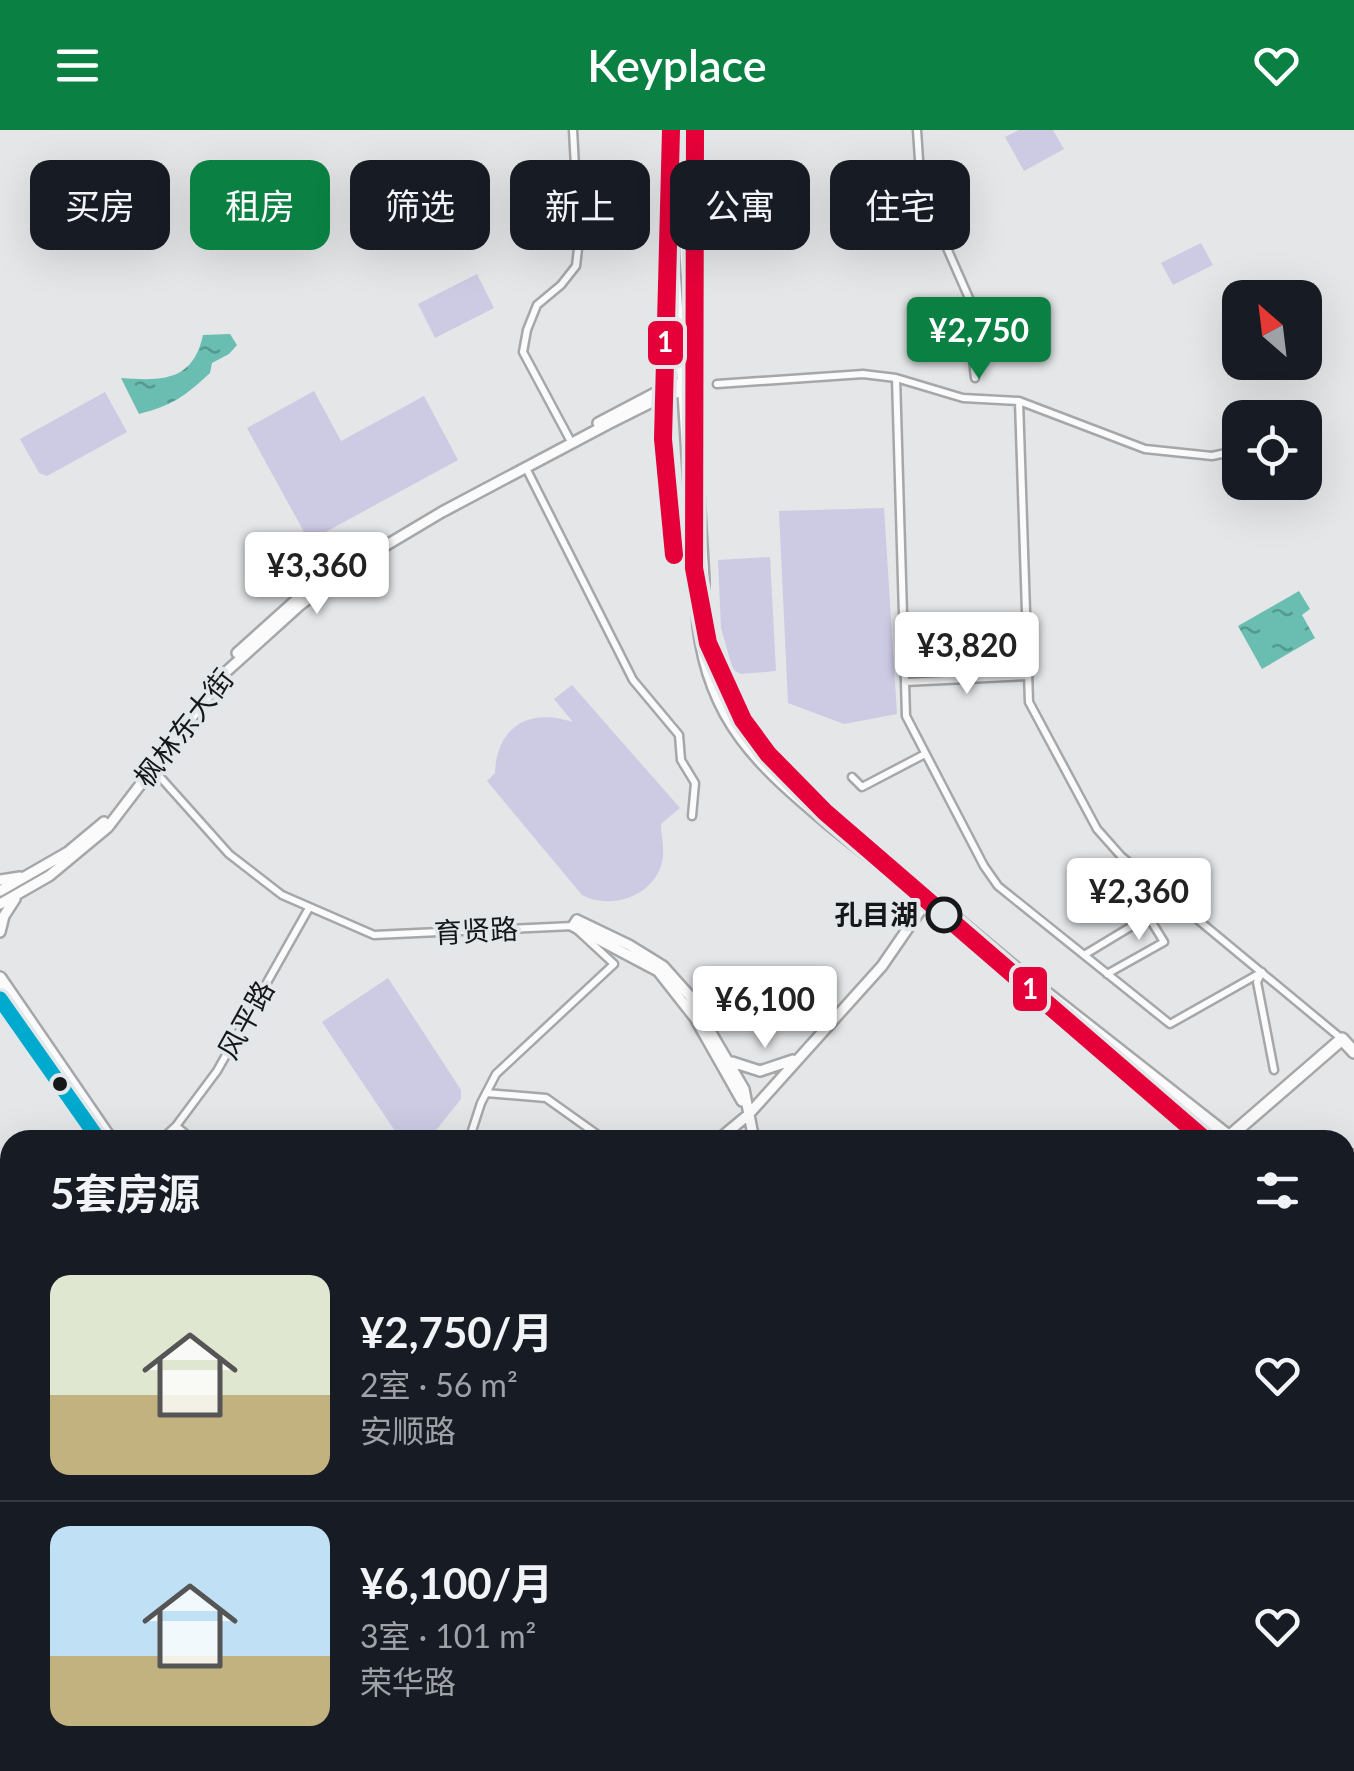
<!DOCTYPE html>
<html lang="zh">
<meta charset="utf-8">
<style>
body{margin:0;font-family:Lato,"Noto Sans SC",sans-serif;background:#20242c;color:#f1f3f6;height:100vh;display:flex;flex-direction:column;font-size:38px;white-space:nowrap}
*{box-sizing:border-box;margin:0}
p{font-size:32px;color:#9ea1a6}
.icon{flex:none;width:55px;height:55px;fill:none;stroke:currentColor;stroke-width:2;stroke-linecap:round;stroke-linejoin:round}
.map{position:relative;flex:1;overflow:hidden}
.panel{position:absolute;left:0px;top:1000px;width:1355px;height:642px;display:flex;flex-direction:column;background:#171b24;border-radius:30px 30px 0 0;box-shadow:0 10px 40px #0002}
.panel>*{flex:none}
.guide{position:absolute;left:30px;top:30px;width:1295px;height:90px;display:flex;gap:20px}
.needle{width:65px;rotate:332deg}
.controls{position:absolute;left:1222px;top:150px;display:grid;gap:20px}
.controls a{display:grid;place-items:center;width:100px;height:100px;border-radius:20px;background:#171b24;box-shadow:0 10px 40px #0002;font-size:50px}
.price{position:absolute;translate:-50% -85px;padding:0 22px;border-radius:10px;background:#fff;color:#222;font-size:32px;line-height:65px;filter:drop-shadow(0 2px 5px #0008)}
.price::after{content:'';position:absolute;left:50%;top:60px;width:30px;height:22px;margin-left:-15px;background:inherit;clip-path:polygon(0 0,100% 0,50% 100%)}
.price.current{background:#0b8043;color:#fff}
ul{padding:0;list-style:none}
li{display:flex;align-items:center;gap:30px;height:250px;padding:0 50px}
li+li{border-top:2px solid #363941}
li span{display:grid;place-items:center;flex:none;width:280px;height:200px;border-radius:20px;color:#555}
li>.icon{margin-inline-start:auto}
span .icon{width:120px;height:120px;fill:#fffc;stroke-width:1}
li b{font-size:42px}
h2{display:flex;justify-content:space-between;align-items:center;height:120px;padding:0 50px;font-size:42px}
.pill{padding:0 35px;border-radius:20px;background:#171b24;box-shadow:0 10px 40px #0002;font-size:35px;line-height:90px}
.pill.current{background:#0b8043;color:#fff}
header{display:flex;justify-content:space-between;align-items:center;height:130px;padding:0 50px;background:#0b8043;color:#fff;font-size:45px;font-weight:600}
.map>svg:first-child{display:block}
.grass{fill:#cdcae4}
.water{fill:url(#water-ripples)}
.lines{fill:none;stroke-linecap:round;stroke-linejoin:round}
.river{stroke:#69bdb1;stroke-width:14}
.street-casing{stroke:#a5a7a9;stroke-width:11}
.secondary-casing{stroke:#a5a7a9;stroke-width:14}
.primary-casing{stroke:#a5a7a9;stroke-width:15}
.highway-casing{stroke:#a5a7a9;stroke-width:16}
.street{stroke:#fbfbfc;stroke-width:6}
.secondary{stroke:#fbfbfc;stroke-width:9}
.primary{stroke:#fbfbfc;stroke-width:10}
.highway{stroke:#fbfbfc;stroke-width:11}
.highway-bridge-casing{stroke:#a5a7a9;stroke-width:16;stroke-linecap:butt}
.highway-bridge{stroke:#fbfbfc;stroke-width:11}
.bus-1-casing{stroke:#e2e7ea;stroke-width:22}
.bus-1{stroke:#00a9ce;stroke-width:15}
.metro-1-casing{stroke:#e2e7ea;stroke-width:25}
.metro-1{stroke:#e60039;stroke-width:18}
.stop-dot{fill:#e2e7ea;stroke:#151718;stroke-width:5}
.bus-dot{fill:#151718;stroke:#e2e7ea;stroke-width:4}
.labels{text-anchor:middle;stroke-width:8;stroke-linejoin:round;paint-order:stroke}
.street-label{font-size:28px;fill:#151718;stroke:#e2e7ea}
.stop-label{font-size:28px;font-weight:bold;fill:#151718;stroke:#e2e7ea;text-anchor:end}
.line-badge{stroke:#e2e7ea;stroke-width:4}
.badge-label{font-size:28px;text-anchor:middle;font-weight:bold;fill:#fff}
</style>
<header><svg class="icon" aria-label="menu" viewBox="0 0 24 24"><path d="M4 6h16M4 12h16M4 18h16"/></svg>Keyplace<svg class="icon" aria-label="heart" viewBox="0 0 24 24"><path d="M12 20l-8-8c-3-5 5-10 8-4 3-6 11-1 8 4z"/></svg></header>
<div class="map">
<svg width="1354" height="1641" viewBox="0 0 1354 1641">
<defs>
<pattern id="water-ripples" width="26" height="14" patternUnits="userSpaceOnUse" patternTransform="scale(2.5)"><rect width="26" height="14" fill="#69bdb1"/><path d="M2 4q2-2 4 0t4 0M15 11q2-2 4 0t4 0" fill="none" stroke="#55998f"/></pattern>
</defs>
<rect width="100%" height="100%" fill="#e4e6e8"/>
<path class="grass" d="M1019,0H1053L1064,19L1024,41L1005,7Z
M1201,113L1213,135L1173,155L1161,133Z
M477,144L494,178L435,208L418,174Z
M314,261L341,311L424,266L458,330L309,411L247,298Z
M105,262L127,302L47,346L39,343L20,309Z
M884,378L897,584L844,594L788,573L779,381Z
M770,427L776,541L741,544L733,540L721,498L718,430Z
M572,555L680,678L661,694C661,704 664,716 663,726C659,765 612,781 582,765L487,651L495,643C497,595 530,578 573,592L554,569Z
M388,848L461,960V969L429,1009L401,1010L322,892Z
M1354,1122V1367L1345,1360V1128Z"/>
<path class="water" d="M230,204L237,215L229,224L212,233L210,243C184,267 173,275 139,284L121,248C161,251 193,252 203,205Z
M1299,461L1310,479L1302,485L1315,508L1262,539L1238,496Z"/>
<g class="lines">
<path class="river" d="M1090,1632L1094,1641"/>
<defs>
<path id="street" d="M917,0L919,30L939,100L976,184L973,229L975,248
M896,248L906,586L984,736L998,756L1170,894L1262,842L1257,852L1274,940
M717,254L863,244L896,248L963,268L1019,271L1145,319L1212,326L1240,320
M1019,271L1029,572L1097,699L1121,726L1342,909
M569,308L523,222L527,200L537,175L561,155L576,136L579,110L573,0
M526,338L633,550L679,605L681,630L695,653L692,686
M905,552L1028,546
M153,639L229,724L282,765L374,805L573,796L614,834L496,944L481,973L469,1010
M852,647L862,657L925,624
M1084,825L1175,770
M1107,844L1164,812L1148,786
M486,963L546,968L605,1010
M176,996L217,941L309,778
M161,1010L176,996L193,1010
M1173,1632L1178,1641"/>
<path id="secondary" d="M666,0L698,496C709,592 759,636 829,695L1223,1010
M678,0L704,450C704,465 702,482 704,497C709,544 734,587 761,624L1025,845L1235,1010
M598,293L657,262L683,252
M237,523L296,470L328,446
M0,750L20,747
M0,761L68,722L104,692
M0,774L49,746L108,697L227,541L299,476L348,438L442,382L608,294L658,269L682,261
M573,796L577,790L629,815L663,836L689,865L744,959L754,1010
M573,796L658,841L695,888L742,971
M0,802L4,786L15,769
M732,932L760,941L793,930
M718,1010L748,985L882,836L926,772"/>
<path id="primary" d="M266,1641L281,1632"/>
<path id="highway" d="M0,848L111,1010
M0,868L99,1010
M1230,1006L1342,909L1354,922
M1345,1033L1354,1026
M1345,1054L1354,1046
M1345,1080L1354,1079
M0,1477L10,1489
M0,1542L10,1560
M0,1580L10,1598
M30,1632L35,1641
M50,1632L56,1641
M124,1632L134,1641
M174,1632L182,1641
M193,1632L209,1635L255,1632
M477,1632L479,1641
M489,1632L491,1641
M296,1641L317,1633
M340,1641L356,1632"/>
</defs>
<use href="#street" class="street-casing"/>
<use href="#secondary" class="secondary-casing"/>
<use href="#primary" class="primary-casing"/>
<use href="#highway" class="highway-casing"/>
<use href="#street" class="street"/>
<use href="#secondary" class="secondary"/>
<use href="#primary" class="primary"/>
<use href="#highway" class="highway"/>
<defs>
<path id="highway-bridge" d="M0,1582L10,1581
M384,1641L395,1632"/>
</defs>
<use href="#highway-bridge" class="highway-bridge-casing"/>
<use href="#highway-bridge" class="highway-bridge"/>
<defs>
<path id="bus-1" d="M0,869L99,1010"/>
</defs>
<use href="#bus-1" class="bus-1-casing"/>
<use href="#bus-1" class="bus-1"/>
<defs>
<path id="metro-1" d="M671,0L663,309L674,425
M695,0L694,438L708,513L743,590L768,624L825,682L1205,1010"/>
</defs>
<use href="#metro-1" class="metro-1-casing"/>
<use href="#metro-1" class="metro-1"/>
</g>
<circle class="stop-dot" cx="944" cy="785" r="16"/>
<circle class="bus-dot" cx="60" cy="954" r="9"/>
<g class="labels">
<g class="street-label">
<text transform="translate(184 598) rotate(-52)" y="10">枫林东大街</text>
<text transform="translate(476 801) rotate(-3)" y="10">育贤路</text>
<text transform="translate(246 890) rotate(-61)" y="10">风平路</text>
</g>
<g class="stop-label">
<text x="918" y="795">孔目湖</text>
</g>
</g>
<g class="line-badge">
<rect x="646" y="189" width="39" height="48" rx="10" fill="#e60039"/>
<rect x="1011" y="835" width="38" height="48" rx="10" fill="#e60039"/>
</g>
<g class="badge-label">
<text x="665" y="222">1</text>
<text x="1030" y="869">1</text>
</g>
</svg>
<div class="controls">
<a><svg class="needle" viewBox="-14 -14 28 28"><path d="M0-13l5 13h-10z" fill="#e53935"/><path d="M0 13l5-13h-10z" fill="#9ea1a6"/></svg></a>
<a><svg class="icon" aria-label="locate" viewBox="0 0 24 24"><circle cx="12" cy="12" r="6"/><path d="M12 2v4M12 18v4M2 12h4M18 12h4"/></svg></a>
</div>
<b class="price current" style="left:979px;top:252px">¥2,750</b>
<b class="price" style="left:317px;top:487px">¥3,360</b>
<b class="price" style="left:967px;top:567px">¥3,820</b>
<b class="price" style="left:1139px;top:813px">¥2,360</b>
<b class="price" style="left:765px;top:921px">¥6,100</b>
<div class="guide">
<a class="pill">买房</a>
<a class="pill current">租房</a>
<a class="pill">筛选</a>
<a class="pill">新上</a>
<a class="pill">公寓</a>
<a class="pill">住宅</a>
</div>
<section class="panel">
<h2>5套房源<svg class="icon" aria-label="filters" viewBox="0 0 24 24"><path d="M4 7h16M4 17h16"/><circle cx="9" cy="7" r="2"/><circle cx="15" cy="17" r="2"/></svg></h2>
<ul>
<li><span style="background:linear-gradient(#dfe7d0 60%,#c2b280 0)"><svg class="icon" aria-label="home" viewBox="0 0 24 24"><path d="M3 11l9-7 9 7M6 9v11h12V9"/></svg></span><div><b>¥2,750/月</b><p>2室 · 56 m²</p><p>安顺路</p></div><svg class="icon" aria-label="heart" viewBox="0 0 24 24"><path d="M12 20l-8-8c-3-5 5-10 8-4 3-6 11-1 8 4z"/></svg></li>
<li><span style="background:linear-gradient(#bfe0f5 65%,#c2b280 0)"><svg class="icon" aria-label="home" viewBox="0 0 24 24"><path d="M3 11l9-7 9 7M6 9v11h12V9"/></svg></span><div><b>¥6,100/月</b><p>3室 · 101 m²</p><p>荣华路</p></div><svg class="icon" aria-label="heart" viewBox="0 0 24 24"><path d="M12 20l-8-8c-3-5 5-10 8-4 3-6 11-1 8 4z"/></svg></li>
</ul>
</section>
</div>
